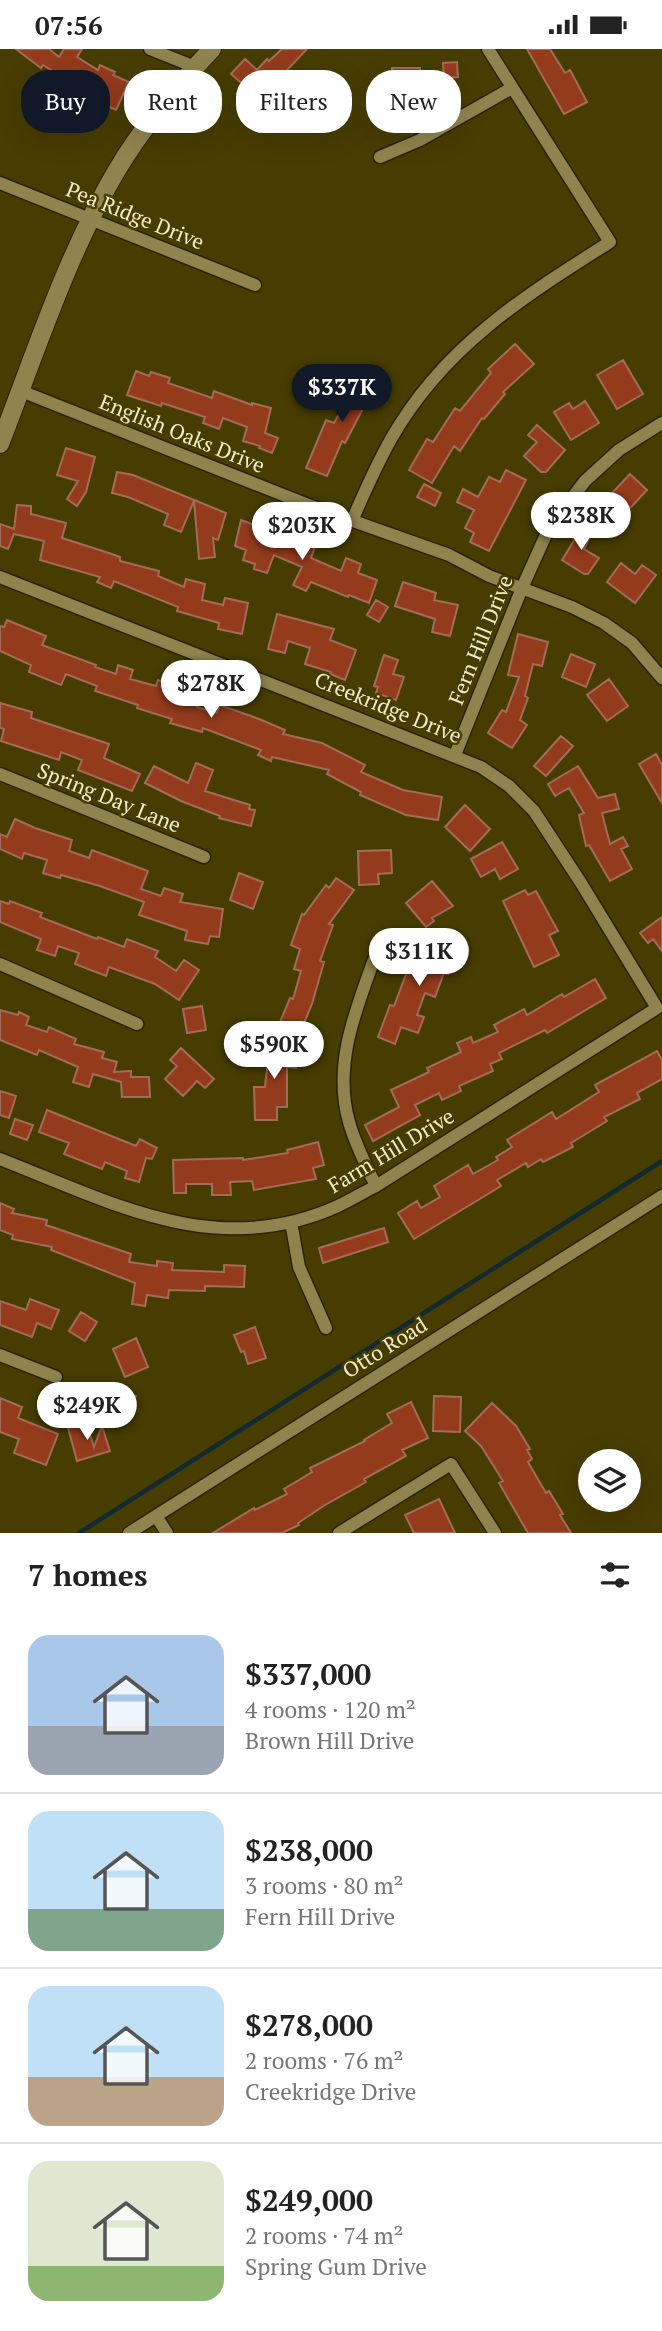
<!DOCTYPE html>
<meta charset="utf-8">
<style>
body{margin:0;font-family:"PT Serif",serif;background:#f2f2f2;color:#222;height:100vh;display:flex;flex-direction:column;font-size:26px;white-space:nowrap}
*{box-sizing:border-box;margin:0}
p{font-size:23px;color:#767676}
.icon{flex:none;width:38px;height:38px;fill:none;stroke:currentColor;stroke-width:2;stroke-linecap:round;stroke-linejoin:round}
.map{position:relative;height:1484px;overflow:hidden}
.panel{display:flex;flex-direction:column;background:#fff;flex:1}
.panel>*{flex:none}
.top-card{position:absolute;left:21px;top:21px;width:621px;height:63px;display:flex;gap:14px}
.controls{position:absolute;left:578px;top:1400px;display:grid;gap:14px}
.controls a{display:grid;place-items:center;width:63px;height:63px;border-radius:50%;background:#fff;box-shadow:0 7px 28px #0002;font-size:35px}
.price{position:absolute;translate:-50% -60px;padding:0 16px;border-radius:24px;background:#fff;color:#222;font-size:23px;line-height:46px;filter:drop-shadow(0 2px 4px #0008)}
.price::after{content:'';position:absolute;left:50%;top:42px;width:21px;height:16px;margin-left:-10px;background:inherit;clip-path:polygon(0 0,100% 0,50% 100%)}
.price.active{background:#111827;color:#fff}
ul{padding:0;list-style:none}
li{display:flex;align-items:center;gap:21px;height:175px;padding:0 28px}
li+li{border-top:2px solid #e0e0e0}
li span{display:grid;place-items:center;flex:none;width:196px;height:140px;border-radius:21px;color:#555}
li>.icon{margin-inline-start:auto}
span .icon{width:84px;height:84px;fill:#fffc;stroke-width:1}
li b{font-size:30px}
h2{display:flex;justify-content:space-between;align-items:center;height:84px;padding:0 28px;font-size:30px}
.tag{padding:0 24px;border-radius:28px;background:#fff;box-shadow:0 7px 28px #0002;font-size:24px;line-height:63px}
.tag.active{background:#111827;color:#fff}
.status{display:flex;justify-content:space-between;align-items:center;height:49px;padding:0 35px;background:#fff;direction:ltr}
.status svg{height:19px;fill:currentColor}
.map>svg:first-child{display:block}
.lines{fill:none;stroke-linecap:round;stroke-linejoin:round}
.stream{stroke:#122a31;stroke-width:4.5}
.building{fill:#943b1c;stroke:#a26c5a;stroke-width:2}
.street-casing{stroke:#292406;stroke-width:15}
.secondary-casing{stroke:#292406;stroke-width:20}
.street{stroke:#8f844d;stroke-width:12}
.secondary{stroke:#8f844d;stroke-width:18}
.labels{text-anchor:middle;stroke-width:5;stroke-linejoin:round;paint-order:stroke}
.street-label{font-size:21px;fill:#f0ebce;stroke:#473d00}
</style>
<div class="status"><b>07:56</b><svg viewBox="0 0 49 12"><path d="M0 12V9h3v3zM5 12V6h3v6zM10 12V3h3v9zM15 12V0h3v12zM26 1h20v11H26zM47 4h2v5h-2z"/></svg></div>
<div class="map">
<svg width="662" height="1484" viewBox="0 0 662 1484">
<rect width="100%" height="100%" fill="#473d00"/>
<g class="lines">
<path class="stream" d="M79,1484L662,1112"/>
</g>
<path class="building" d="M16,0H49L59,8L64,0H82L77,8L98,21L100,16L115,23L113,26L129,33L116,61L98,53L103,43L78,31L75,36L43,16L41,19Z
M282,0H307L267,42L271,45L263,53L231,25L245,10L257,21L267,10L269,12Z
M527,0H550L565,24L570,21L587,53L564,65Z
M457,13L458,28L444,29L443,14Z
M392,19H420L421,47L393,48Z
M515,295L534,315L503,343L505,345L484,370L482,369L460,402L454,397L432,434L409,421L427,390L433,393L455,359L460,362L491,324L488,320Z
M623,311L643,345L617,360L597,326Z
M362,321L382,334L371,350L369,348L345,394L342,392L327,427L306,419L326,371L334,374L349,347L347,345Z
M136,322L149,327L151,323L170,329L168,334L212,349L214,342L252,356V354L271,359L265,384L278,389L272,404L259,399L260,397L243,392L247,378L223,369L219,380L203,374L205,368L162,354L161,357L127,346Z
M585,352L599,374L571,391L554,363L569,354L573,360Z
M537,376L565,401L546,423H541L524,407L537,393L528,386Z
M66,399L95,408L86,443L77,457L67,450L78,432L57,426Z
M506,421L526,431L489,502L470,493L474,484L465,479L474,461L457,453L463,440L478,448L489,428L500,433Z
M117,423L133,426L226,464L218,491L213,489L215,508L199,510L194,452L181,483L164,476L168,465L128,448L112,444Z
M630,425L647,441L618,472L601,456Z
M424,435L441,444L435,457L417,448Z
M17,456L31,457V465L66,474L62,489L109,504L120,508V512L159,522L158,527L184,538L186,530L205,535L202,551L223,556L225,549L248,554L242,585L218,580L219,574L177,562L178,558L114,532L111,539L97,533L100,528L40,511L44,492L14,485L8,500L0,497V475L14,480Z
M241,471L315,498L311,509L341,522L346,509L361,515L358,524L377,531L369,554L349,546L348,548L311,533L306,542L293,536L302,518L274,506L267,524L254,520L255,515L243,511L246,501L235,497Z
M580,475L593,482L584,500L599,509L588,525H584L562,511L575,490L573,489Z
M621,514L635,525L642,516L656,526L635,554L607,533Z
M403,533L436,544L434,551L458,556L450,587L432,583L435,570L395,557Z
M376,551L388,558L379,573L367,566Z
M277,565L334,580L330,591L356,601L345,631L330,625L331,623L305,615L310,599L288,592L285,604L268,600Z
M7,571L46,587L42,596L96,616L95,618L116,625L118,616L133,621L130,630L156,637L158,631L201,646L197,658L217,664L220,656L259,670L285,681L283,685L322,694L365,716L361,723L403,741L442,748L438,771L406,766L360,746L361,743L327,725L329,721L272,708L271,712L258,706L261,701L203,679L202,683L170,674L172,670L137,659L138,656L95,642L97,637L66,625L61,636L29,623L31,616L0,602V577L4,578Z
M518,585L548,593L542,617L533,615L525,647L528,649L520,671L527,676L512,699L488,684L502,661L506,663L519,628L508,626Z
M571,605L595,615L586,638L562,628Z
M384,606L398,611L393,625L404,628L396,651L376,644L378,638L374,637Z
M609,630L628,657L607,672L587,646Z
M0,654L32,663L31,669L109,695L104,709L140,725L132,742L78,721L82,711L61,703L59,711L1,692L4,680L0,679Z
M561,687L573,697L546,727L534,717Z
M656,705L662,716V754L639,715Z
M196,714L213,721L205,742L250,756L249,760L255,761L251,777L219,769L220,767L181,752L145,734L154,717L188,734Z
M578,717L598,749L615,745L619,760L602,764L610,795L623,788L628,797L621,800L632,820L610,832L589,796L586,797L579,766L584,764L569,739L555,747L548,735Z
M465,756L490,780L470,802L445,778Z
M15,770L35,779L72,791L69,802L89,809L92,801L148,822L141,840L161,847L164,839L183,845L180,853L223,860L219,888L210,887L208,895L185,891L187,882L139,866L144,853L100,837L61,826L60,829L43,824L47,811L24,804L22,810L0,800V785L7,788Z
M502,793L518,820L500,830L495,820L481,828L471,810Z
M391,801L392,824L378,825L379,835L359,836L358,802Z
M239,824L263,833L253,860L230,851Z
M336,829L354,841L329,875L333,876L320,912L324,913L312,955L299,986L278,978L290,949L293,950L301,922L294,920L300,900L291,896L302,865L304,866L326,836L329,839Z
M432,832L453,857L432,869L434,872L426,878L406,854Z
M525,841L528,846L536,842L558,882L549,886L559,906L534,918L503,852Z
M0,852L9,855L10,852L42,864L40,868L97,890L98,888L124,898L127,890L158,902L155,908L176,922L184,911L199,921L179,951L155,935L109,918L106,927L75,915L79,904L58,897L55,907L37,901L41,890L0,873Z
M662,868V902L653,890L648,894L640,884Z
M424,883L457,893L448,925L444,924L435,948L425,944L417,966L424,968L418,984L401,978L395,995L378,988L390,956L394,957L408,920L423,926L429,905L419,902Z
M595,930L606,949L547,984L545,981L499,1004L502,1010L490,1015L493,1022L459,1037L461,1042L442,1051L439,1044L415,1056L420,1066L373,1092L365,1076L399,1058L391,1041L429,1023L427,1019L461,1003L457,994L471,988L473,994L498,983L494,976L524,960L527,966L562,945L564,948Z
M202,957L206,981L187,984L183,960Z
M0,961L18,966L19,963L29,968L26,976L47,983L49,978L76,990L74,995L104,1003L102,1009L117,1013L114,1023L131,1022V1028H149L150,1048H122L121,1033L93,1025L89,1038L73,1033L78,1018L39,1001L37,1006L0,991Z
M259,994L298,999L296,1019L287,1018V1058H277V1071H255L254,1038H265L268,1009L258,1007Z
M181,999L214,1030L205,1039L197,1032L183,1047L165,1030L177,1017L170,1011Z
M657,1002L662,1011V1030L637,1044L640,1050L604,1068L607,1072L571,1094L573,1098L543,1113L541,1110L528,1118L526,1114L497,1131L501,1137L414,1190L398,1164L417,1152L421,1159L440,1148L434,1137L468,1116L473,1125L498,1111L496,1108L512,1098L507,1091L552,1063L556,1070L599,1043L595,1036Z
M0,1042L16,1047L9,1069L0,1066Z
M47,1061L136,1097L140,1090L157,1099L152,1110L146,1109L139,1133L125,1129L127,1122L105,1113L102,1120L64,1105L69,1094L39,1083Z
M15,1070L33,1076L27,1091L10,1085Z
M318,1093L324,1116L313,1119L316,1130L254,1141L252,1132L230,1133L231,1146H212V1135H186V1144H174L173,1111L243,1109V1111L288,1104L287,1101Z
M0,1154L14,1160L12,1164L47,1171L46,1176L131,1205L129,1213L157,1217V1212L173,1214L172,1221L224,1223V1216L245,1217L244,1238L205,1237V1242L169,1241L168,1249L147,1246L145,1257L132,1255L135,1234L51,1201L52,1198L12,1190L13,1186L0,1181Z
M384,1179L388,1193L323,1214L319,1199Z
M30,1250L59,1261L51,1280L37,1274L32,1288L0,1276V1252L26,1261Z
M81,1263L97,1273L85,1292L69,1282Z
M255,1278L266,1309L248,1315L244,1302L241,1303L234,1286Z
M136,1289L148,1318L125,1328L113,1300Z
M116,1340L136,1347L126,1371L107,1364Z
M434,1347L461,1348L460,1383L433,1382Z
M0,1349L22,1358L18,1369L58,1385L46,1416L14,1404L19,1390L0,1383Z
M411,1353L428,1389L402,1401L406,1407L364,1430L366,1433L325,1456L298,1474L299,1476L282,1484H213L254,1459L255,1461L287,1445L284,1440L312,1423L310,1419L365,1392L364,1391L392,1374L387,1365Z
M492,1354L516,1377L530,1400L527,1401L532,1410L528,1413L546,1444L549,1442L563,1465L560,1466L571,1484H528L499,1434L503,1432L481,1397L465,1382Z
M86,1373L94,1398L102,1377L110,1402L77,1412L68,1379Z
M439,1450L455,1484H414L405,1466Z"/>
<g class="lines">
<defs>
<path id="street" d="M150,0L195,18
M380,108L420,91L512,39
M0,134L255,236
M21,342L311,457L449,506L489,527L572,558L604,574L632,594L662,629
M352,472C364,444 376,417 391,390C443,298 523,248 610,193L488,0
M0,528L481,718L509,737L534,762L581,834L657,959L376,1137C364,1143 351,1151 338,1157C217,1212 113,1154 0,1110
M455,706L522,539L549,479L585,432L619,401L662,374
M0,725L204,808
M0,915L137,975
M376,1137C366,1116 355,1095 349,1073C331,1010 361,949 381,891
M291,1173L299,1218L326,1279
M0,1306L56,1328
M156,1467L167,1484
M129,1484L662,1147
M339,1484L451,1415L495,1484"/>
<path id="secondary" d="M0,395C36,303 66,207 117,121C143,77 177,37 212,0"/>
</defs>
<use href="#street" class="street-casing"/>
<use href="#secondary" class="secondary-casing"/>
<use href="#street" class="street"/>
<use href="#secondary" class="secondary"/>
</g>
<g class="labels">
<g class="street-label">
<text transform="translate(135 167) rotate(22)" y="7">Pea Ridge Drive</text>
<text transform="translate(182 385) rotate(22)" y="7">English Oaks Drive</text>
<text transform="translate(481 591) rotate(-68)" y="7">Fern Hill Drive</text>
<text transform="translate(388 659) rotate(22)" y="7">Creekridge Drive</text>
<text transform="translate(109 749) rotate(22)" y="7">Spring Day Lane</text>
<text transform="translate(391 1102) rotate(-31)" y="7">Farm Hill Drive</text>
<text transform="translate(385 1299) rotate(-32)" y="7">Otto Road</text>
</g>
</g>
</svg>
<div class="controls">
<a><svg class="icon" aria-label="layers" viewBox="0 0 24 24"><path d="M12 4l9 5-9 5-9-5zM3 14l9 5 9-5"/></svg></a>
</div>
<b class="price active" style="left:342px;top:375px">$337K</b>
<b class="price" style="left:581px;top:503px">$238K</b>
<b class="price" style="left:302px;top:513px">$203K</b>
<b class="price" style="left:211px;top:671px">$278K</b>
<b class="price" style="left:419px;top:939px">$311K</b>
<b class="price" style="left:274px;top:1032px">$590K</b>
<b class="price" style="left:87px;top:1393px">$249K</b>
<div class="top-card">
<a class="tag active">Buy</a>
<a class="tag">Rent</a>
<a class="tag">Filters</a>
<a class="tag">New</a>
</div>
</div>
<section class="panel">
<h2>7 homes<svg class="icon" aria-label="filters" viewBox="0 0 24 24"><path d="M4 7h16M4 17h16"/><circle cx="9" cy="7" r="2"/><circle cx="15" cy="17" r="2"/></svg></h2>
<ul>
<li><span style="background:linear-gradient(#a9c7e8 65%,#9aa5b1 0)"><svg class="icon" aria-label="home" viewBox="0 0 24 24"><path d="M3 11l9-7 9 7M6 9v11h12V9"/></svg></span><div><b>$337,000</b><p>4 rooms · 120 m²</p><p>Brown Hill Drive</p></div></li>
<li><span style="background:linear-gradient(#bfe0f5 70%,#7fa58c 0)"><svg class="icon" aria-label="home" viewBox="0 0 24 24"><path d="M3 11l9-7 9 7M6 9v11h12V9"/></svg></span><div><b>$238,000</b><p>3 rooms · 80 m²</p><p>Fern Hill Drive</p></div></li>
<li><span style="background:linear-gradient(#bfe0f5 65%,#b9a48a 0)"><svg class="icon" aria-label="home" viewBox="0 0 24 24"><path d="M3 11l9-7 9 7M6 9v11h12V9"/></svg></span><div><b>$278,000</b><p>2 rooms · 76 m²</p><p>Creekridge Drive</p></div></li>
<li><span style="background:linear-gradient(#dfe7d0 75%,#8fb573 0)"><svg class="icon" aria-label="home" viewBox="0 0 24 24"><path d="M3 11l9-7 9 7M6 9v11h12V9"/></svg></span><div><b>$249,000</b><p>2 rooms · 74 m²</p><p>Spring Gum Drive</p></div></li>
</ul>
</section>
